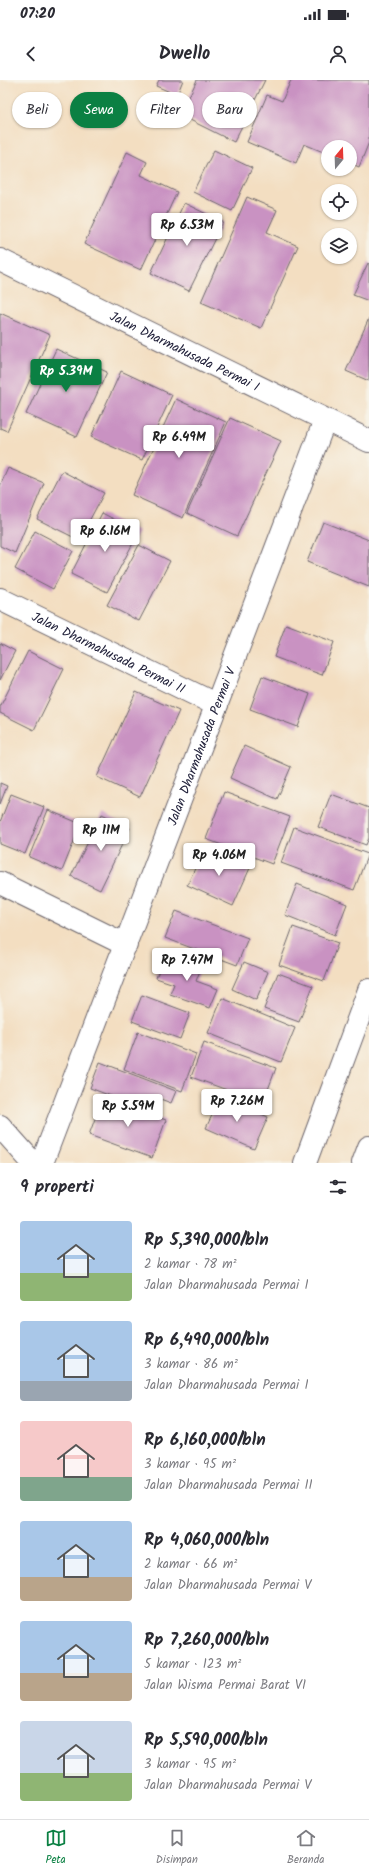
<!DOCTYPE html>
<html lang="id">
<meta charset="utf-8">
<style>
body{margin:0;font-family:Kalam,sans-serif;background:#f7f7f7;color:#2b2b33;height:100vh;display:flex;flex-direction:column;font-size:15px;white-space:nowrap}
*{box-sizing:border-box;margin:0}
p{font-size:13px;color:#7c7c81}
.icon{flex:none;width:22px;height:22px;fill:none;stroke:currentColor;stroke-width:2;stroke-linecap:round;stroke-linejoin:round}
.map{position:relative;height:1083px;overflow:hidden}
.sheet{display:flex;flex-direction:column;background:#fff;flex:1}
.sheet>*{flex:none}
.hud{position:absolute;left:12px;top:12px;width:345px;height:36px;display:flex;gap:8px}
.needle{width:26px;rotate:19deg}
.tools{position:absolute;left:321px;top:60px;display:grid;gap:8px}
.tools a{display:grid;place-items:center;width:36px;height:36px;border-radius:50%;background:#fff;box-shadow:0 1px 3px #0004;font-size:20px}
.price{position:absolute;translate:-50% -34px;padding:0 9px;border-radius:4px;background:#fff;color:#222;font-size:13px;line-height:26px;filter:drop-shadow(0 1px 2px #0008)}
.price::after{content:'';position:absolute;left:50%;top:24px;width:12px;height:9px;margin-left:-6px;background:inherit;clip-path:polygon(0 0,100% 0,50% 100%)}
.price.on{background:#0b8043;color:#fff}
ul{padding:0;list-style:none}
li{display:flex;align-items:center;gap:12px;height:100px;padding:0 20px}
li span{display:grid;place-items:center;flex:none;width:112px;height:80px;border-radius:4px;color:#555}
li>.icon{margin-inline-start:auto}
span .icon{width:48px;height:48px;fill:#fffc;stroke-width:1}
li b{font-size:17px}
h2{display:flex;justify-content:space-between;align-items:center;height:48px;padding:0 20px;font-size:17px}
.tag{padding:0 14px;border-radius:18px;background:#fff;box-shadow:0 1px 3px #0004;font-size:14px;line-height:36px}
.tag.on{background:#0b8043;color:#fff}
.status{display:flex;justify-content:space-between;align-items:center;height:28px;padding:0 20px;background:#fff;direction:ltr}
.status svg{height:11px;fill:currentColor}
header{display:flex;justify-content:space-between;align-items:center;height:52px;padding:0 20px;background:#fff;font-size:18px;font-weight:800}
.dock{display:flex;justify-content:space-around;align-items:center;height:56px;border-top:1px solid #e1e1e2;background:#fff;font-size:11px;color:#7c7c81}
.dock a{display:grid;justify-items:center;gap:2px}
.dock .on{color:#0b8043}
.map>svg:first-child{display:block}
.building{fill:#c992c2}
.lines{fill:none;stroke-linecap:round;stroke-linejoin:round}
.street-casing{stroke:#6b646a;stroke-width:24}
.street{stroke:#fff;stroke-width:22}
.labels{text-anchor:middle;stroke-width:3.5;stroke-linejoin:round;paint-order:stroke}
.street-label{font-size:13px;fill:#22223b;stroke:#f7f3e8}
</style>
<div class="status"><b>07:20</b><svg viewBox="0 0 49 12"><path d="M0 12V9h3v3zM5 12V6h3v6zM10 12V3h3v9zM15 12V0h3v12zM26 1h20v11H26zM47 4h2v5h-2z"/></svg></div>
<header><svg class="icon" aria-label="back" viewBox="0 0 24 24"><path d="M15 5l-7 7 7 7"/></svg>Dwello<svg class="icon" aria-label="person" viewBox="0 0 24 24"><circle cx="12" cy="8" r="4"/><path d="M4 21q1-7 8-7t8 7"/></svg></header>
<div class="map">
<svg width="369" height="1083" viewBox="0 0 369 1083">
<rect width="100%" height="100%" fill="#f7f3e8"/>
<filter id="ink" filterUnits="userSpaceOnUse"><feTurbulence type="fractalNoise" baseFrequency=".025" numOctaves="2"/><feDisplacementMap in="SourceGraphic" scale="8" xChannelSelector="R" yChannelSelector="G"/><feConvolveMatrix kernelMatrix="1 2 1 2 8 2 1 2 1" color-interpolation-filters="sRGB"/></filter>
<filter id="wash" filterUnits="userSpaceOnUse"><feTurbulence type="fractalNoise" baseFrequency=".012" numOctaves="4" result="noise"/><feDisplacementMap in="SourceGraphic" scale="16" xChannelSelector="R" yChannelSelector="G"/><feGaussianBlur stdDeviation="0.9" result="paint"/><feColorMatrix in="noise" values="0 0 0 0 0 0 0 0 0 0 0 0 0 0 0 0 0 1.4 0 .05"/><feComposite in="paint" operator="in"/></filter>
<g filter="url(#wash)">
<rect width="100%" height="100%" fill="#f3dec1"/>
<g id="blocks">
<path class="building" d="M159,0H183L177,15L156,6Z
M197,0H265L234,62L180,35Z
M291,0H369V62L359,87L350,83V67H328V74L304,64L296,83L247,62L267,15L282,21Z
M214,70L252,88L232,131L193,112Z
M127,72L147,82L141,95L177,112L141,190L84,164Z
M247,117L277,130L267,152L298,166L261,248L201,222Z
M184,123L223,142L189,211L151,193Z
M368,183L369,184V221L353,215Z
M0,233L50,255L7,351L0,348Z
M369,238V301L346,291Z
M56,269L107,292L77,357L26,334Z
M121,291L172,315L142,380L91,357Z
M176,319L226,342L183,438L132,415Z
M230,338L281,361L237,456L187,433Z
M8,388L44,403L15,473L0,466V406Z
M62,391L104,413L79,460L37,439Z
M102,433L139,452L107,512L71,494Z
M323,442L369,460V507L307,482Z
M35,451L73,471L53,509L15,489Z
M139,465L170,481L139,541L107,525Z
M286,544L334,562L322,595L274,577Z
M0,563L15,571L0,600Z
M28,571L64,589L34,650L0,633V627Z
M262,596L310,614L298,647L250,629Z
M136,612L179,631L140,717L97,697Z
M244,666L291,687L277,719L230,698Z
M0,703L7,706L0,724Z
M224,712L290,737L272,784L206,759Z
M11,714L44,727L25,774L0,764V742Z
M331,714L369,728V758L366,765L318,747Z
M48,730L81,744L62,791L29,777Z
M102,734L130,748L100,810L71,796Z
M294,747L368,774L354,810L281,783Z
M205,768L250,788L233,826L187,805Z
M297,804L347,824L335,855L285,835Z
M176,831L248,858L237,885L165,858Z
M293,847L338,863L324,901L279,885Z
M184,876L203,883L196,901L218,909L210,928L170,914L174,904L156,898L163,880L181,887Z
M244,882L268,892L256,920L232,909Z
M278,893L313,906L299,942L264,929Z
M142,915L190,933L180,959L132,941Z
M222,918L295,948L281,982L208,953Z
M138,952L196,974L182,1011L124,989Z
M204,962L276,988L263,1023L191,997Z
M100,982L176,1011L171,1023L155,1017L150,1031L90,1008Z
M221,1016L268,1037L254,1069L206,1048Z
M103,1017L166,1040L152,1078L89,1055Z"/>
</g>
</g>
<g filter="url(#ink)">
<use href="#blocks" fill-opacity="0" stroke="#6b646a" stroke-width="1"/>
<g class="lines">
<defs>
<g id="street">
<path id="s1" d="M0,180L369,361"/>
<path id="s2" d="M0,519L217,625"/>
<path d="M0,803L126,865"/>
<path d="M0,1046L33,1083"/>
<path id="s3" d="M42,1083L325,340"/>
<path d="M305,1083L369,910"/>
<path d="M363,1083L369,1067"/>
</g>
</defs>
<use href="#street" class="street-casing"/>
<use href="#street" class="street"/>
</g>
</g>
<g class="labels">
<g class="street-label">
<text dy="5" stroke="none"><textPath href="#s1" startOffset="206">Jalan Dharmahusada Permai I</textPath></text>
<text dy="5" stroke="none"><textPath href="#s2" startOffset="121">Jalan Dharmahusada Permai II</textPath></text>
<text dy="5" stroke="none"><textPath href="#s3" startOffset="446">Jalan Dharmahusada Permai V</textPath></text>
</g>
</g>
</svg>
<div class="tools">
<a><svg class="needle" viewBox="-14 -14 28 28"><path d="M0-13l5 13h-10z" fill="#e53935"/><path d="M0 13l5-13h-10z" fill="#7c7c81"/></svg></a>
<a><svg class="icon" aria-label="locate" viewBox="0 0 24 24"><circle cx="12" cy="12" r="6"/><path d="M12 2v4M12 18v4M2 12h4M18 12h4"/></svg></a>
<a><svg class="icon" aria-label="layers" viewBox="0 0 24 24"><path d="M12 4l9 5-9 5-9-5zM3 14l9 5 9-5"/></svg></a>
</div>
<b class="price" style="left:187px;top:167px">Rp 6.53M</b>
<b class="price on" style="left:66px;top:313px">Rp 5.39M</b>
<b class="price" style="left:179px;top:379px">Rp 6.49M</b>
<b class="price" style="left:105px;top:473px">Rp 6.16M</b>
<b class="price" style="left:101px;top:772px">Rp 11M</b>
<b class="price" style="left:219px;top:797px">Rp 4.06M</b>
<b class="price" style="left:187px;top:902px">Rp 7.47M</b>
<b class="price" style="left:237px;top:1043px">Rp 7.26M</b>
<b class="price" style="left:128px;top:1048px">Rp 5.59M</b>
<div class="hud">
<a class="tag">Beli</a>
<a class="tag on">Sewa</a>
<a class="tag">Filter</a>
<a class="tag">Baru</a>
</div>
</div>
<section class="sheet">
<h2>9 properti<svg class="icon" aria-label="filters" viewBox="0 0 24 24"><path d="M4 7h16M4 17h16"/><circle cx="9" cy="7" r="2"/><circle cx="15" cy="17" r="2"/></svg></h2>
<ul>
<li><span style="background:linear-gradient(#a9c7e8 65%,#8fb573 0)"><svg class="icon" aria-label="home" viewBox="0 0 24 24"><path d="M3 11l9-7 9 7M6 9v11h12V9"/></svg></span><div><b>Rp 5,390,000/bln</b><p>2 kamar · 78 m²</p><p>Jalan Dharmahusada Permai I</p></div></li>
<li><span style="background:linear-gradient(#a9c7e8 75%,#9aa5b1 0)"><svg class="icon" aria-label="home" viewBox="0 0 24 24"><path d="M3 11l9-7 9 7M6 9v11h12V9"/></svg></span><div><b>Rp 6,490,000/bln</b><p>3 kamar · 86 m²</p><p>Jalan Dharmahusada Permai I</p></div></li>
<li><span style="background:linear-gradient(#f6c9c9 70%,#7fa58c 0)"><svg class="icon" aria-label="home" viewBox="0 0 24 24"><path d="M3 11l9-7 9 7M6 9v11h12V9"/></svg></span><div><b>Rp 6,160,000/bln</b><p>3 kamar · 95 m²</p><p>Jalan Dharmahusada Permai II</p></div></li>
<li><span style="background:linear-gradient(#a9c7e8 70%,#b9a48a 0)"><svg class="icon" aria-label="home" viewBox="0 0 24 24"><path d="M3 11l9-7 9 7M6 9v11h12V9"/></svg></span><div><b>Rp 4,060,000/bln</b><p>2 kamar · 66 m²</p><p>Jalan Dharmahusada Permai V</p></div></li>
<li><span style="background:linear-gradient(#a9c7e8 65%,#b9a48a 0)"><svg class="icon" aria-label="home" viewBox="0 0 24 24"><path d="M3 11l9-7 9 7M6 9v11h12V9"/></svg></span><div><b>Rp 7,260,000/bln</b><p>5 kamar · 123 m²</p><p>Jalan Wisma Permai Barat VI</p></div></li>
<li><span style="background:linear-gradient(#c9d6e8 65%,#8fb573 0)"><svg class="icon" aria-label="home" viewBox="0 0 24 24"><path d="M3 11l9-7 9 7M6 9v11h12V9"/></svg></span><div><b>Rp 5,590,000/bln</b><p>3 kamar · 95 m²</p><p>Jalan Dharmahusada Permai V</p></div></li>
</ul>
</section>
<nav class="dock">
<a class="on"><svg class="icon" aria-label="map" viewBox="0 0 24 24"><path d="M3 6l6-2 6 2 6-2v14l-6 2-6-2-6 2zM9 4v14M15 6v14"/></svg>Peta</a>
<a><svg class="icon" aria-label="saved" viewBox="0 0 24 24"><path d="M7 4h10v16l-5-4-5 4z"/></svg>Disimpan</a>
<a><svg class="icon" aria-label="home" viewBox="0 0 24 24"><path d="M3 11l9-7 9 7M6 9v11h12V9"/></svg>Beranda</a>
</nav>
